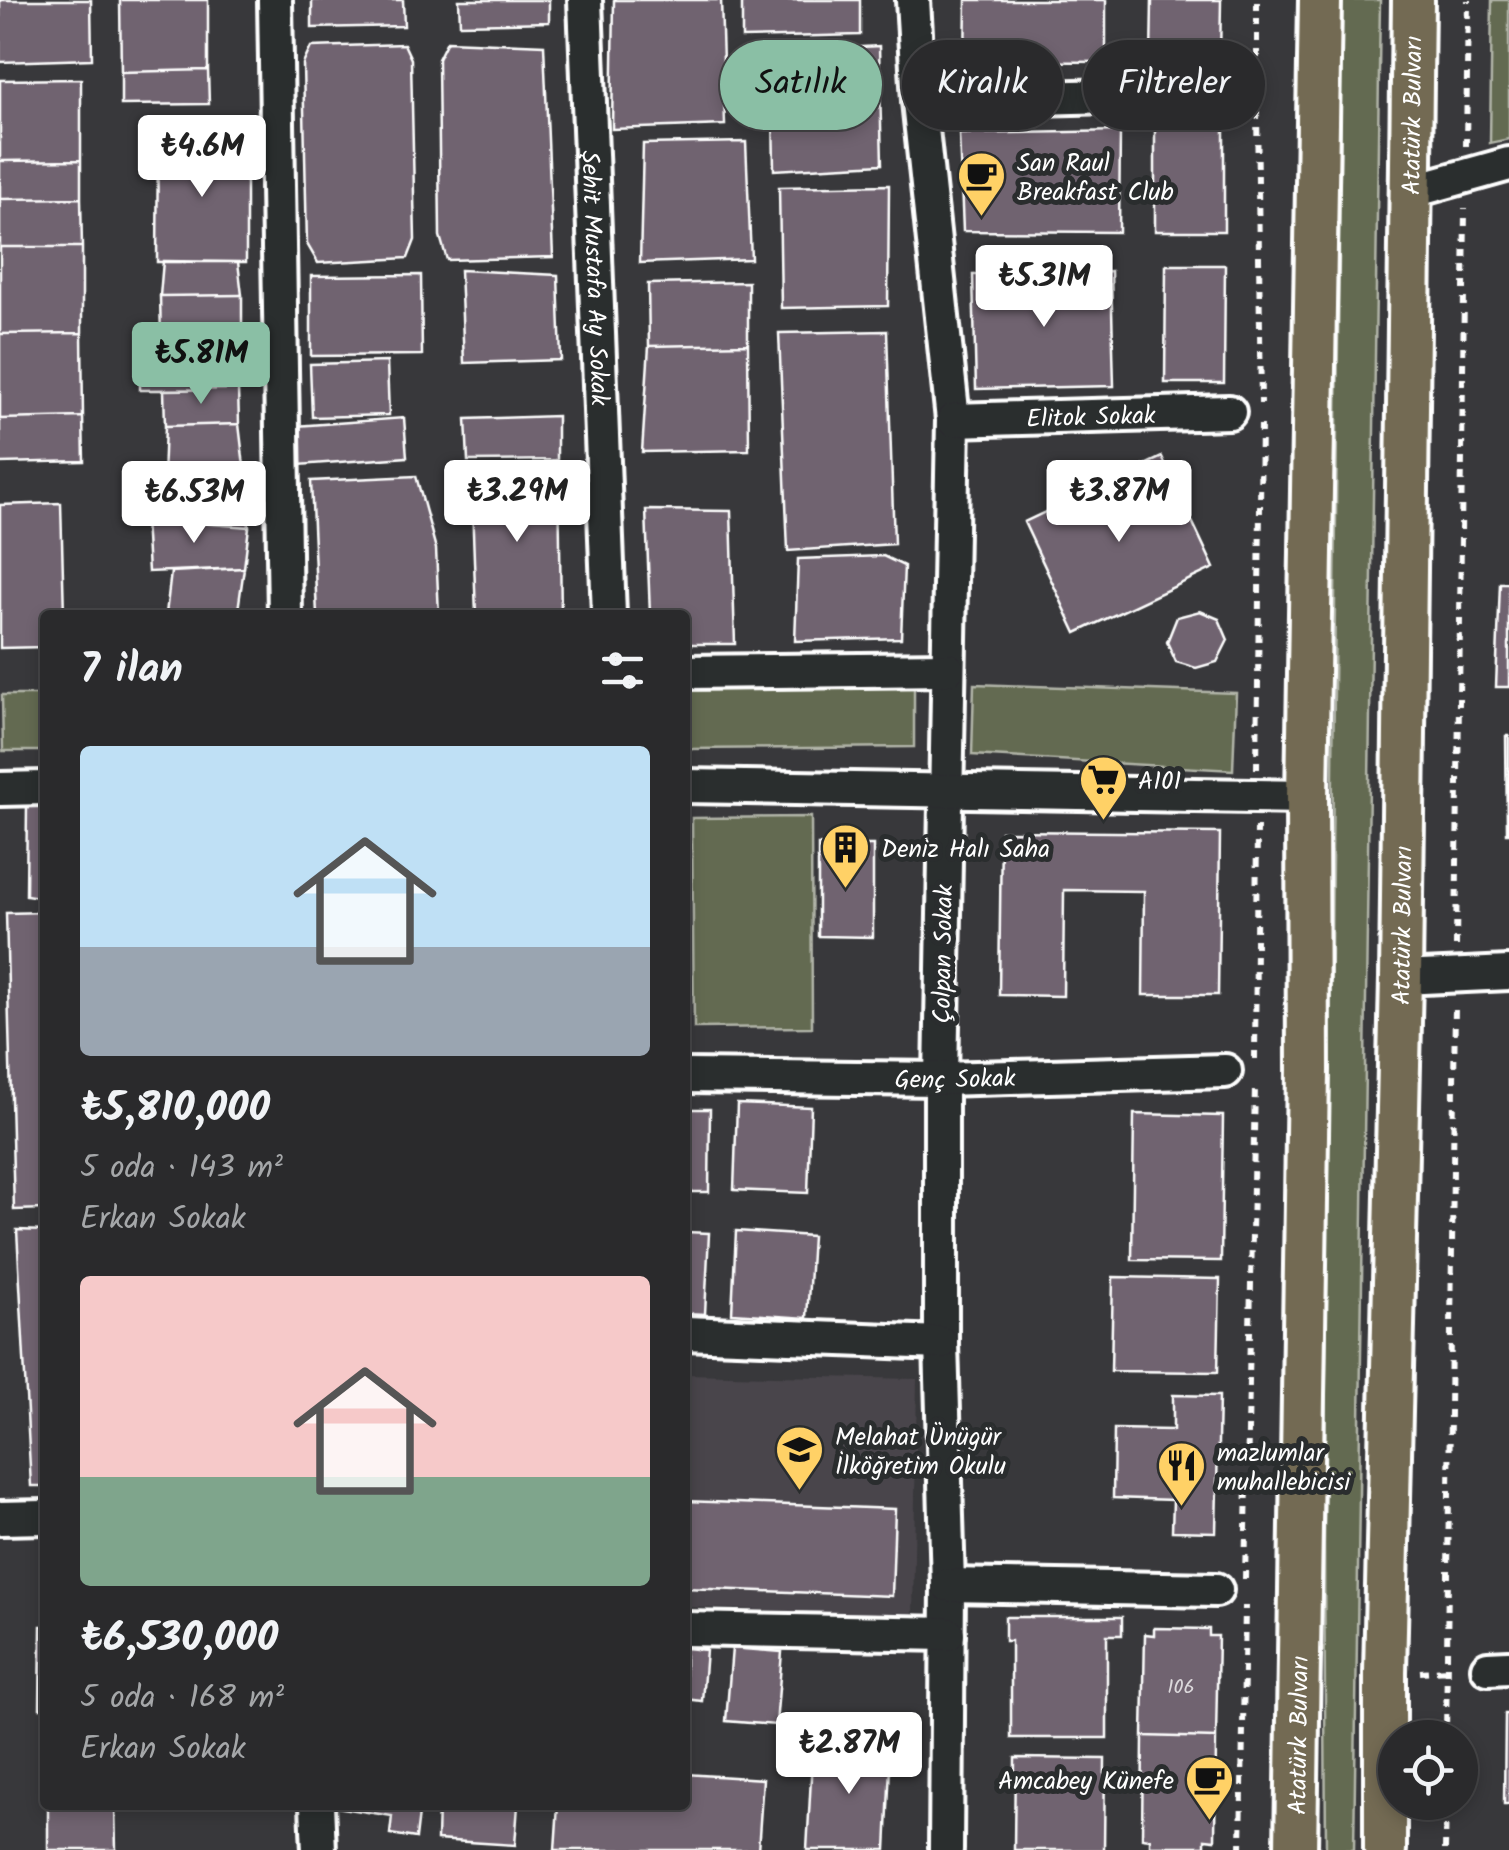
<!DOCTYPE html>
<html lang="tr">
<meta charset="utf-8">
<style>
body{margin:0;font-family:Kalam,sans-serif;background:#363638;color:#f1f3f6;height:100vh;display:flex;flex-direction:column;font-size:38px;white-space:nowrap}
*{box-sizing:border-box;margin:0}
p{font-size:32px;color:#a5a7a9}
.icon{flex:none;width:55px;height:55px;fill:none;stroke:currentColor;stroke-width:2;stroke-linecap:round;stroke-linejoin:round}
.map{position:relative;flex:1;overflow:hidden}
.panel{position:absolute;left:40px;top:610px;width:650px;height:1200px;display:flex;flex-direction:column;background:#2a2a2c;border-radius:10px;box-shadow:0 5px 15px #0003,0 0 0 2px #464648}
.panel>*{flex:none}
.guide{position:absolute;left:720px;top:40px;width:638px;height:90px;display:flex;gap:20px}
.buttons{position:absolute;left:1378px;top:1720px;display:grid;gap:20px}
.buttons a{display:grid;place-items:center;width:100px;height:100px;border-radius:50%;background:#2a2a2c;box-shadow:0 5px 15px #0003,0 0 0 2px #464648;font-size:50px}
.price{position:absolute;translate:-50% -85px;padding:0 22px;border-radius:10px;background:#fff;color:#222;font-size:32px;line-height:65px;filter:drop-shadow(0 2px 5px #0008)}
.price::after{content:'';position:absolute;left:50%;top:60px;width:30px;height:22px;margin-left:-15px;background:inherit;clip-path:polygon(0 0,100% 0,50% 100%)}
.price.active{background:#8abfa5;color:#111}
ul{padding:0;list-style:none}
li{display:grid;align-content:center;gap:20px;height:530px;padding:0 40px}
li span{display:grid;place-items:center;height:310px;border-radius:10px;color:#555}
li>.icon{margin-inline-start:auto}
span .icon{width:180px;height:180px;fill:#fffc;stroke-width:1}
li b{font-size:42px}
h2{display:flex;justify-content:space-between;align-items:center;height:120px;padding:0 40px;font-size:42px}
.tag{padding:0 35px;border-radius:45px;background:#2a2a2c;box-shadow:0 5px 15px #0003,0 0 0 2px #464648;font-size:35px;line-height:90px}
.tag.active{background:#8abfa5;color:#111}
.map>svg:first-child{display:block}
.built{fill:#49454b}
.green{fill:#636a51;stroke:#b1b4a8;stroke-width:2.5}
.building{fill:#706370;stroke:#fff;stroke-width:2.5}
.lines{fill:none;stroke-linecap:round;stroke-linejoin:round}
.minor-casing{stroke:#fff;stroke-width:40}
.major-casing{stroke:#fff;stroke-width:48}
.path{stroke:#fff;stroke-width:6;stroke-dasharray:8 8;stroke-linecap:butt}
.minor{stroke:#2a2d2e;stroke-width:32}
.major{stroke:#736b52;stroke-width:40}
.labels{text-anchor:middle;stroke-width:10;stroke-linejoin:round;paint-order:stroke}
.number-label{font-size:20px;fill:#dbd8db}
.street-label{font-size:25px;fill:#fff;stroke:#2a2d2e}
.poi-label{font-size:25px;fill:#fff;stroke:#2a2d2e;text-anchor:start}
</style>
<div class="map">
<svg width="1509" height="1850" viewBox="0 0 1509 1850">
<rect width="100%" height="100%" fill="#38383b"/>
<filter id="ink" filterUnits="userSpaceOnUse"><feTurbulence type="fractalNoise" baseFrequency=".01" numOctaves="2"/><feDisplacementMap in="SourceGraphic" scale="20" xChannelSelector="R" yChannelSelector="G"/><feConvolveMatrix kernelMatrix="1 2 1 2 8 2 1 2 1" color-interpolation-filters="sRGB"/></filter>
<g filter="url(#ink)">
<path class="built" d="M685,1374L917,1379L913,1616L685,1607Z"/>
<path class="green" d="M1342,0H1380L1354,1850H1326L1324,1545Z
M1492,0H1509V139L1490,143Z
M974,684L1236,693L1233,770L972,755Z
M914,685V747L685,749V687Z
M2,695H45V751H3Z
M811,817L812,1027L694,1028L692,818Z"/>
<path class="building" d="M0,0H91L92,59L0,62Z
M120,0H208V70L121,72Z
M312,0H403L404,26L312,28Z
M459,0H549V22L460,24Z
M614,0H721L725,125L612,129Z
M742,0H860V35L742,38Z
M966,0H1106V62L965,61Z
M1152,0H1221L1220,61L1151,59Z
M447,41L544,45L553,257L447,260L440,236L438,59Z
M404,44L411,59L415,240L408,258L318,263L307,244L303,64L311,47Z
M879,46L882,164L774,170L772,52Z
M208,70L209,104L121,105V72Z
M81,79V160L0,161V80Z
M1155,114H1224V231H1155Z
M1120,131L1119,232L963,231L959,134Z
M158,137L246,138V262H157Z
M746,142L751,259L640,263L643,144Z
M81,160V198L0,199V161Z
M889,185L888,306L781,308L779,187Z
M81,198L82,247H0V199Z
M0,247H82V333L0,334Z
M163,261L238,262L242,295L160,296Z
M1166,265H1225L1224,383H1165Z
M460,270L558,275L561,360L464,363Z
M1111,271L1114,386L976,389L973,275Z
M421,275L422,355L311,356V276Z
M748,282V344L649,346L648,284Z
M242,295V337L161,338L160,296Z
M887,331L894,544L788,551L779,333Z
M82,333L83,417L0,419V334Z
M748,344L749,450L642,452L649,346Z
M237,356L238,389L140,390V357Z
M387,362L389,415L312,417L310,364Z
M238,389L239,424L165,426L164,390Z
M557,416V460L468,461L466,419Z
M83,417L84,461L0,463V419Z
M404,418L407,457L299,465L296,426Z
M239,424L246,483L163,478L165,426Z
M1162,457L1214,568L1076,633L1024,522Z
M416,476L436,549L439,615H317L311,481Z
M559,476L561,615H476L471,477Z
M141,477L246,483L249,527L145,519Z
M61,503L64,615H45V647L0,648V505Z
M646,510L731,511L735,644H685V615H650Z
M145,519L249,527L244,568L148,572Z
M883,556L904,566L901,638L795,641L798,559Z
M244,568L238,610L166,614L171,572Z
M1500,583H1509V687H1496Z
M1200,611L1219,619L1228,640L1217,662L1196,668L1176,662L1167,642L1177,617Z
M1506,736H1509V833H1507Z
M27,805H45V898L26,895Z
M1001,831L1220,833L1218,995H1143L1144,891L1064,890L1063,996L999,995Z
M818,845H873V937L818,936Z
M45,912V1209L14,1210L6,913Z
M737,1104L811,1107L808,1193L734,1190Z
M685,1109H710L709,1192H685Z
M1134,1114L1223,1116L1221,1261L1132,1260Z
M17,1230L45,1231V1486H31Z
M736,1231L812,1236L807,1318L732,1313Z
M685,1232L709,1233L705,1314L685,1313Z
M1113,1277L1220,1279L1218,1372L1111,1371Z
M1173,1395L1219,1396L1216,1532L1172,1531L1173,1500L1113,1498L1114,1429L1173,1430Z
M685,1501L895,1509L892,1596L685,1588Z
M1005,1617H1122V1635H1107V1738H1011V1641H1005Z
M41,1626H45V1708H40Z
M1154,1628L1209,1629V1636H1218L1216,1738L1143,1736L1145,1634L1154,1635Z
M685,1648L706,1650L702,1701L685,1699Z
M732,1648L782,1652L776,1725L726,1721Z
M1505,1714H1509V1804H1504Z
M1143,1736L1216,1738L1215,1840L1205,1839V1846H1150V1839L1142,1838Z
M813,1741L891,1745L886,1850H807Z
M1015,1758L1105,1759L1104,1850H1014Z
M685,1774L763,1779L758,1850H555L558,1805H685Z
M48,1805H115L116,1850H48Z
M324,1805H420L416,1838L390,1834L392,1816Z
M438,1805H518L515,1845L437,1840Z"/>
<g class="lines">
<defs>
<g id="minor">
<path d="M275,0L285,615"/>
<path id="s1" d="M585,0L609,615"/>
<path d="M913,0L919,101L953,420L941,1079V1343L948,1585L946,1850"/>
<path d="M919,101L1231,93"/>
<path d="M1412,191L1509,164"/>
<path id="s2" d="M953,420L1229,412"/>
<path d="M685,672L948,669"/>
<path d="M685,786L1307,797"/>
<path d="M0,789L45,788"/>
<path d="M1401,978L1509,973"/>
<path id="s3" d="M685,1076L941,1079L1225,1071"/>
<path d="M685,1333L941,1343"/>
<path d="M0,1518L45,1517"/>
<path d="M948,1585L1216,1590"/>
<path d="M685,1629L948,1634"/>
<path d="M1488,1668L1509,1667"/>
<path d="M317,1805L319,1850"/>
</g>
<g id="major">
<path id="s4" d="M1296,1850L1308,1070L1307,797L1320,0"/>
<path id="s5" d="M1385,1850V1673L1401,978L1413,0"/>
</g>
</defs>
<use href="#minor" class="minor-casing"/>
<use href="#major" class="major-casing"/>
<path class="path" d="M1257,74V0
M1257,111L1261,404
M1466,146L1468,0
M1257,769L1261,421
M1456,946L1465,209
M1255,1059L1257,826
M1245,1579L1255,1086
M1420,1672L1447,1670
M1446,1738L1455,1004
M1241,1850L1245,1606
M1445,1850L1446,1802"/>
<use href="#minor" class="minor"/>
<use href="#major" class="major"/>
</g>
</g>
<defs>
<symbol id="cafe-pin" viewBox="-11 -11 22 30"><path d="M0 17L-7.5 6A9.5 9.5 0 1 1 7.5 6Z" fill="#ffd166" stroke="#2a2d2e"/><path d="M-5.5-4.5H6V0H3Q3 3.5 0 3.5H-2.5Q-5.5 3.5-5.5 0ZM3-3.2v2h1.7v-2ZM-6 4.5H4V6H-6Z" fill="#111"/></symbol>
<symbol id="supermarket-pin" viewBox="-11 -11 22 30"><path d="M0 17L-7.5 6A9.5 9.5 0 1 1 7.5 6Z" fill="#ffd166" stroke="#2a2d2e"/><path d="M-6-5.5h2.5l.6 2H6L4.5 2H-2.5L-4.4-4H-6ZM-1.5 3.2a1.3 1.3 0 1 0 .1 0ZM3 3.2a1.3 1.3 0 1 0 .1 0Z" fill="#111"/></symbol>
<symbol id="building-pin" viewBox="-11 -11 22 30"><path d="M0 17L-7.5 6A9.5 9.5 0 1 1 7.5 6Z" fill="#ffd166" stroke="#2a2d2e"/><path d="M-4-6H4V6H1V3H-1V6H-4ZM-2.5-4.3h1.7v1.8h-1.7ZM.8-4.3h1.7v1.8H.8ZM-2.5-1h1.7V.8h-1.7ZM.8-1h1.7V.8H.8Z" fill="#111"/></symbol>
<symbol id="school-pin" viewBox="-11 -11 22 30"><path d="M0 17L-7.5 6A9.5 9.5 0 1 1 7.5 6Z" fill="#ffd166" stroke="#2a2d2e"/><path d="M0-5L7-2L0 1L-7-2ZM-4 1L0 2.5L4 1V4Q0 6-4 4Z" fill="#111"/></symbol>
<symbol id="restaurant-pin" viewBox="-11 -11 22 30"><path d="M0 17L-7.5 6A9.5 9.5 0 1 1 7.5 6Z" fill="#ffd166" stroke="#2a2d2e"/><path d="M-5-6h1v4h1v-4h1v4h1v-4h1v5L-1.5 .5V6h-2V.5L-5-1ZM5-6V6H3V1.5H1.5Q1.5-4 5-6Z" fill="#111"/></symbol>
</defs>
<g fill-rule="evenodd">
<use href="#cafe-pin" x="954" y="148" width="55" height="75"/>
<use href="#supermarket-pin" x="1076" y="752" width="55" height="75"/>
<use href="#building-pin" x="818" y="820" width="55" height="75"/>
<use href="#school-pin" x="772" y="1422" width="55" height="75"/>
<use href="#restaurant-pin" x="1154" y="1438" width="55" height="75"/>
<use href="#cafe-pin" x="1182" y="1752" width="55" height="75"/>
</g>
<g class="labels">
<g class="number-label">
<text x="1181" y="1693">106</text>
</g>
<g class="street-label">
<text dy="9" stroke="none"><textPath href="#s5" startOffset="1735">Atatürk Bulvarı</textPath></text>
<text dy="9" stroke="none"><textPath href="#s1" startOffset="278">Şehit Mustafa Ay Sokak</textPath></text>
<text dy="9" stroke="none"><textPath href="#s2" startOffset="138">Elitok Sokak</textPath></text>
<text dy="9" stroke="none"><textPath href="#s5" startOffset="925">Atatürk Bulvarı</textPath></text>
<text transform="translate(942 954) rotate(-89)" y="9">Çolpan Sokak</text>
<text dy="9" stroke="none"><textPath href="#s3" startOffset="270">Genç Sokak</textPath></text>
<text dy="9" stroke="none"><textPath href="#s4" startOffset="115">Atatürk Bulvarı</textPath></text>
</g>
<g class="poi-label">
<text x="1017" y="171">San Raul<tspan x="1017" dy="29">Breakfast Club</tspan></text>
<text x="1138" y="789">A101</text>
<text x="881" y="857">Deniz Halı Saha</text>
<text x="835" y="1445">Melahat Ünügür<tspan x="835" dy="29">İlköğretim Okulu</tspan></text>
<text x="1217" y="1461">mazlumlar<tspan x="1217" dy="29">muhallebicisi</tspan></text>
<text x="1174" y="1789" text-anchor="end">Amcabey Künefe</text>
</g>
</g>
</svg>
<div class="buttons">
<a><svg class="icon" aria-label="locate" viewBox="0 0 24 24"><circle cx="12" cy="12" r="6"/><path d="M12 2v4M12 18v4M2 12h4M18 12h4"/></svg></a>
</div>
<b class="price" style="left:202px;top:200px">₺4.6M</b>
<b class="price" style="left:1044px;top:330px">₺5.31M</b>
<b class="price active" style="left:201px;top:407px">₺5.81M</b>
<b class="price" style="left:517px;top:545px">₺3.29M</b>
<b class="price" style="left:1119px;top:545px">₺3.87M</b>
<b class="price" style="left:194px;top:546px">₺6.53M</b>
<b class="price" style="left:849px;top:1797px">₺2.87M</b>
<div class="guide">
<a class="tag active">Satılık</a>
<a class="tag">Kiralık</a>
<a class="tag">Filtreler</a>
</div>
<section class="panel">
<h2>7 ilan<svg class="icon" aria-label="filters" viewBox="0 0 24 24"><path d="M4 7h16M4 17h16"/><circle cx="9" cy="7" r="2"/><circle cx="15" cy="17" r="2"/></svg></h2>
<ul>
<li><span style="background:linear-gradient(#bfe0f5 65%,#9aa5b1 0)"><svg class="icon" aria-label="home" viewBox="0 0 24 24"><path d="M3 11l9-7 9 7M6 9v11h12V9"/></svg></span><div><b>₺5,810,000</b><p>5 oda · 143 m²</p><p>Erkan Sokak</p></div></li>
<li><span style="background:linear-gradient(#f6c9c9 65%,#7fa58c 0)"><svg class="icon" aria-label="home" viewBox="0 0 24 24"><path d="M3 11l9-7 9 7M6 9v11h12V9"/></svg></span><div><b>₺6,530,000</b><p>5 oda · 168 m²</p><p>Erkan Sokak</p></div></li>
</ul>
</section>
</div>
